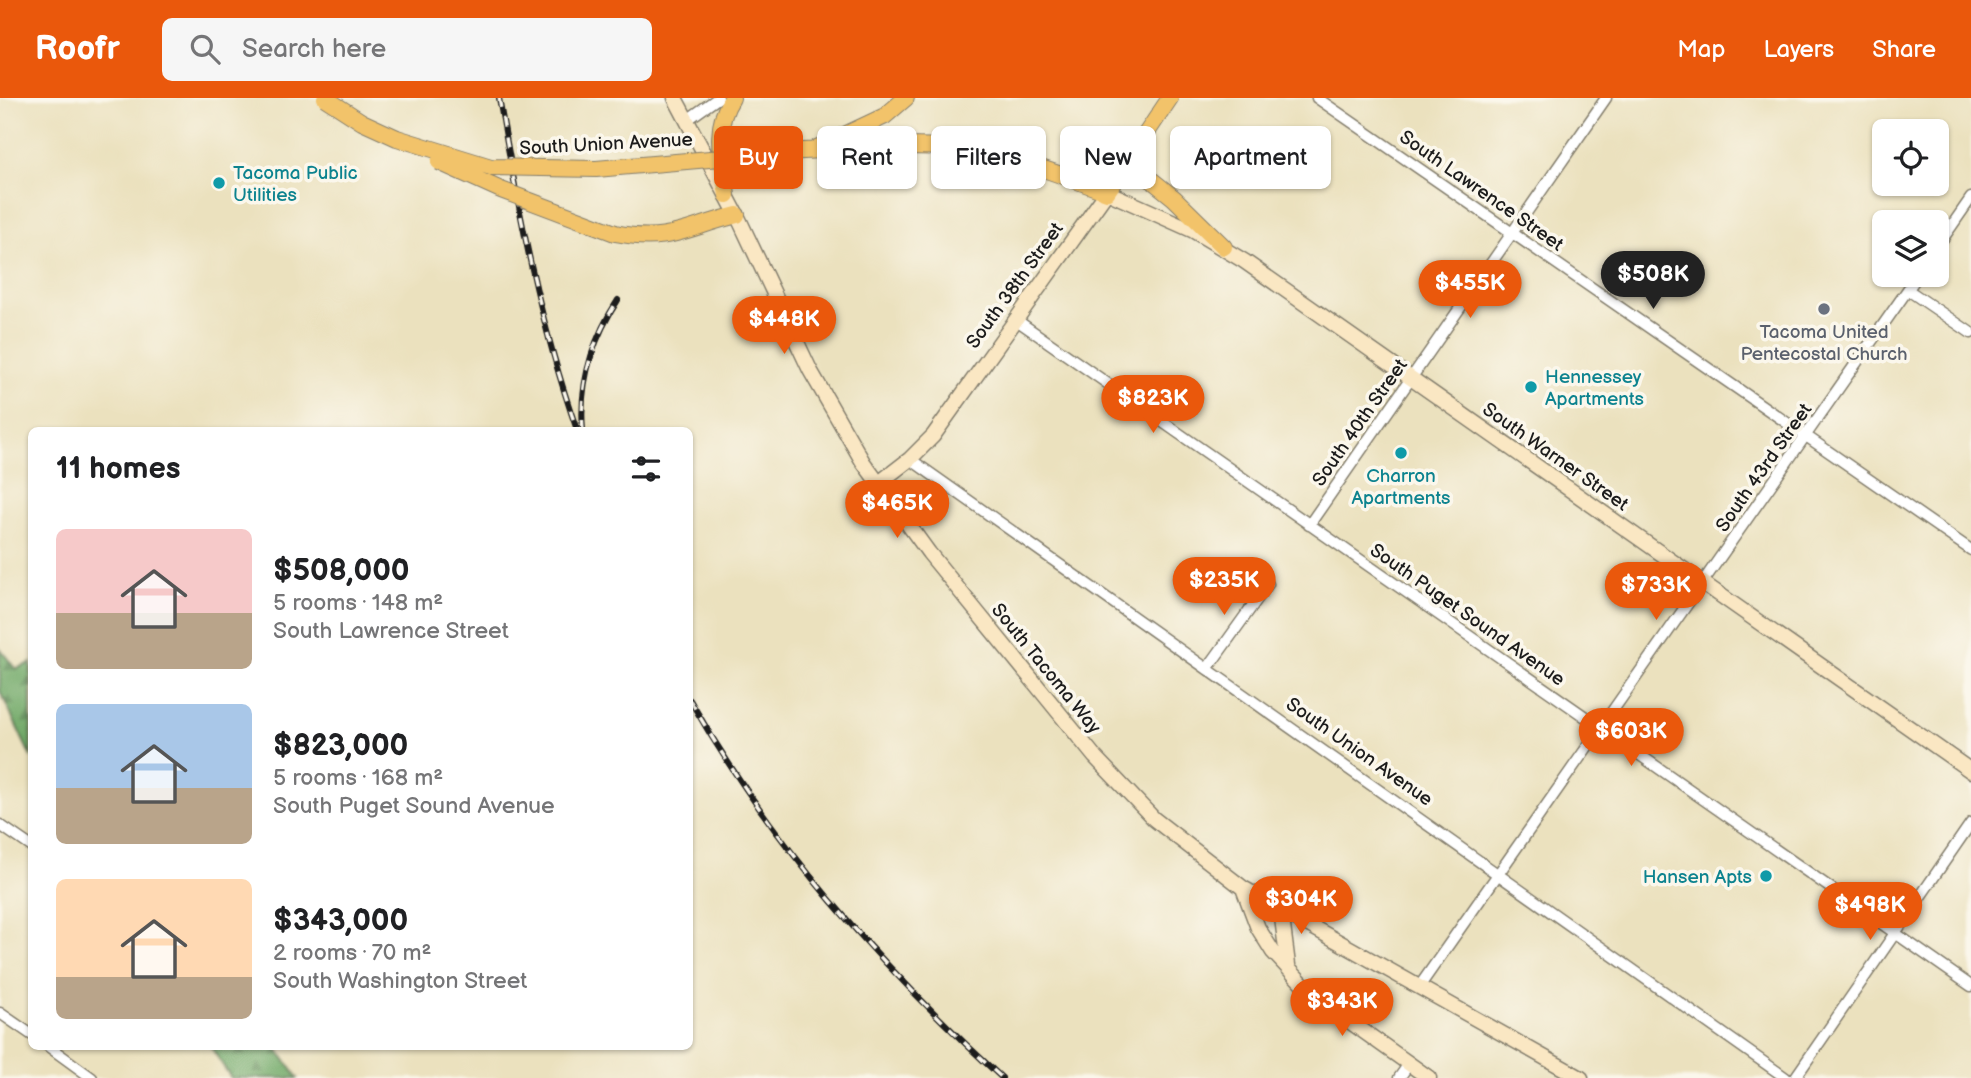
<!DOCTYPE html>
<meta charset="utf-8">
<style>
body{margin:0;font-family:"Balsamiq Sans",sans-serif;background:#f6f6f6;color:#202124;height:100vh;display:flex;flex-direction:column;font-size:26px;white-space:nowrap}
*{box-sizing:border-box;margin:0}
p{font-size:23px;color:#757577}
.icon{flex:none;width:38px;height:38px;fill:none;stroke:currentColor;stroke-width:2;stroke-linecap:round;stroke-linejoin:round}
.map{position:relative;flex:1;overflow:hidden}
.side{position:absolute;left:28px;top:329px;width:665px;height:623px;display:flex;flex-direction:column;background:#fff;border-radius:10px;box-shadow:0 2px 5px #0004}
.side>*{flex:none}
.banner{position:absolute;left:714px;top:28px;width:665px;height:63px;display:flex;gap:14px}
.fabs{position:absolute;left:1872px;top:21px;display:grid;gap:14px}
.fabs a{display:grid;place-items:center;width:77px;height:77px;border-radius:10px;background:#fff;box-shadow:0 2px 5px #0004;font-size:35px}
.price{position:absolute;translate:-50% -60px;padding:0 16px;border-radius:24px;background:#ea580c;color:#fff;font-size:23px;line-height:46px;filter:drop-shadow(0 2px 4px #0008)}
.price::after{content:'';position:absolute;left:50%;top:42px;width:21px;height:16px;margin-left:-10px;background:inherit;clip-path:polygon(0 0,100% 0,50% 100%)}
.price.on{background:#222;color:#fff}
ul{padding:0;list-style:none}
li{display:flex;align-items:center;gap:21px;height:175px;padding:0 28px}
li span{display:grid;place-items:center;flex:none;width:196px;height:140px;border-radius:10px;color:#555}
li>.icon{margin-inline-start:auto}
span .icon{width:84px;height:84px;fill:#fffc;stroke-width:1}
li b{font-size:30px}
h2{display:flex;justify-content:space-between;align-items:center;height:84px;padding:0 28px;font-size:30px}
.tag{padding:0 24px;border-radius:10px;background:#fff;box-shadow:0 2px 5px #0004;font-size:24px;line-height:63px}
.tag.on{background:#ea580c;color:#fff}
header{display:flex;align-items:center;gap:42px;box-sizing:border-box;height:98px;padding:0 35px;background:#ea580c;color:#fff}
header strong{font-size:33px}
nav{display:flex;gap:38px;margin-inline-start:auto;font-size:24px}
.search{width:490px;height:63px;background:#f6f6f6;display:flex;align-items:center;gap:18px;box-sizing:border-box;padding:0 24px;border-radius:10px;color:#757577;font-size:26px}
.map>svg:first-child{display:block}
.forest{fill:url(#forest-firs);stroke:#466242;stroke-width:2}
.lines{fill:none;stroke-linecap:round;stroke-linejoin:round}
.street-casing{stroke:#847e6d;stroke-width:13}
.secondary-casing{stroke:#847e6d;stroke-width:17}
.primary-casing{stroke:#847e6d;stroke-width:18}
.street{stroke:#fff;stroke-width:10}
.secondary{stroke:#fae7c3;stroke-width:14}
.primary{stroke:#f2c36a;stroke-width:16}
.rail-casing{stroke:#1c1c1c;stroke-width:6}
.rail{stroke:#fbf7ec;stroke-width:3.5;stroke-dasharray:10;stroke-linecap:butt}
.primary-bridge-casing{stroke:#847e6d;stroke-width:18;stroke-linecap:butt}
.primary-bridge{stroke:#f2c36a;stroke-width:16}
.culture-dot{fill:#0f9aa8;stroke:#fbf7ec;stroke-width:2.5}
.worship-dot{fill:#6b7280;stroke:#fbf7ec;stroke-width:2.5}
.labels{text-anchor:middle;stroke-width:7;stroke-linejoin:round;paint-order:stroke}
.street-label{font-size:19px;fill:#1c1c1c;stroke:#fbf7ec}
.culture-label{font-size:19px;fill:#0d838f;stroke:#fbf7ec;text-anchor:start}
.worship-label{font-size:19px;fill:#5b616d;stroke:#fbf7ec}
</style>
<header>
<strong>Roofr</strong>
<div class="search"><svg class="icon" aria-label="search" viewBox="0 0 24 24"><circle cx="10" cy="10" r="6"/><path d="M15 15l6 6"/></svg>Search here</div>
<nav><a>Map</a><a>Layers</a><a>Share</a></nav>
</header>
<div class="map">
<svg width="1971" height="980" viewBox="0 0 1971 980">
<defs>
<pattern id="forest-firs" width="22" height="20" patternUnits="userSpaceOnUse" patternTransform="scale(1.75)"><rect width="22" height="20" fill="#71a967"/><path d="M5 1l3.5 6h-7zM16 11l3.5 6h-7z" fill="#5c8954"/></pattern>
</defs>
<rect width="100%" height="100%" fill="#fbf7ec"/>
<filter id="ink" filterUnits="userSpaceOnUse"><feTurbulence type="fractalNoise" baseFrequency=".0143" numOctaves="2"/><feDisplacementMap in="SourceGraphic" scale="14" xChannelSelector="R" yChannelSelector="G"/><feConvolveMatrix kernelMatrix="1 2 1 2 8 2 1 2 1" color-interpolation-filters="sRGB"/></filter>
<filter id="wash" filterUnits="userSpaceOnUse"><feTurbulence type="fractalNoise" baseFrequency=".00686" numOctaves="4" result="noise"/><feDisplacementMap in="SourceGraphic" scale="28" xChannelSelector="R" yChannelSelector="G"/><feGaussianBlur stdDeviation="1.57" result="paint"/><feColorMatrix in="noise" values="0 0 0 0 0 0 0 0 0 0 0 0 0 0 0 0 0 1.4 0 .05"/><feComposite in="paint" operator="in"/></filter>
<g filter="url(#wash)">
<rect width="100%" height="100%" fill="#ebe1be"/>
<path class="forest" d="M0,551L16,571L31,565V659L0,593Z
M211,949H276L298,980H231Z"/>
</g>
<g filter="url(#ink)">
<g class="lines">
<defs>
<path id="street" d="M1317,0L1971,452
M687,22L718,0
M1937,149L1971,100
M1908,192L1971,235
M1015,221L1971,888
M910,361L1786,980
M1309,427L1606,0
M1207,571L1268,486
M0,727L32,749
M1419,889L1918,177
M0,915L32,937
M48,948L92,980
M1399,980L1409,966
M1795,980L1971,725"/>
<path id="secondary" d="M675,0L737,117L810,272L863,364L929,455L1095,659L1154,721L1243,790L1581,980
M879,385L910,361L933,338L1107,94L1192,132L1244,163L1971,673
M1243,790L1258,830L1273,854L1303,886L1331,910L1429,980
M1281,812L1288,867"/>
<path id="primary" d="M817,50L885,18L906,0
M789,54C843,51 898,45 951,50C1006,55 1056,75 1107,94L1170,0
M1128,63L1174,100L1224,149
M727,97C722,62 712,31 732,0
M615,135C670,146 687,129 737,117"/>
</defs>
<use href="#street" class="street-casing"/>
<use href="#secondary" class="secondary-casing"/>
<use href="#primary" class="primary-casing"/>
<use href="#street" class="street"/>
<use href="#secondary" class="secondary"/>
<use href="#primary" class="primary"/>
<defs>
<path id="rail" d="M499,0C519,113 539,224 577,332
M583,332C579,284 592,242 618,202
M690,602C772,746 880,868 1002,980"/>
</defs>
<use href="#rail" class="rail-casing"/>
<use href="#rail" class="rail"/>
<defs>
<path id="primary-bridge" d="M325,0L362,24L397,40L491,69L596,71L789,54
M439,64L501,92L615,135"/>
</defs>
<use href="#primary-bridge" class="primary-bridge-casing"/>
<use href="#primary-bridge" class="primary-bridge"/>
</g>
</g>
<g class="culture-dot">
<circle cx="219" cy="85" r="7"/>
<circle cx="1531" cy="289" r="7"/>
<circle cx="1401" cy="355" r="7"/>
<circle cx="1766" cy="778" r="7"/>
</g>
<circle class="worship-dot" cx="1824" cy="211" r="7"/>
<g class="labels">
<g class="street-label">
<text transform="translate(606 45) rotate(-3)" y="7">South Union Avenue</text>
<text transform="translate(1482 92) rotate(35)" y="7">South Lawrence Street</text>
<text transform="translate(1014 187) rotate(-54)" y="7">South 38th Street</text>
<text transform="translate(1359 324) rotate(-55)" y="7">South 40th Street</text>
<text transform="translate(1556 358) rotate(35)" y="7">South Warner Street</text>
<text transform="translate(1763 369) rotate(-55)" y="7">South 43rd Street</text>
<text transform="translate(1468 516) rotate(35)" y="7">South Puget Sound Avenue</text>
<text transform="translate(1047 570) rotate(51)" y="7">South Tacoma Way</text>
<text transform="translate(1360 653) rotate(35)" y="7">South Union Avenue</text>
</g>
<g class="culture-label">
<text x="233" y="81">Tacoma Public<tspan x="233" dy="22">Utilities</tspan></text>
<text x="1545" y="285">Hennessey<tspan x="1545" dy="22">Apartments</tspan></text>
<text x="1401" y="384" text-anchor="middle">Charron<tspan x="1401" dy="22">Apartments</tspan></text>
<text x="1752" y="785" text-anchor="end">Hansen Apts</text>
</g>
<g class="worship-label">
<text x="1824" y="240">Tacoma United<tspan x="1824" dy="22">Pentecostal Church</tspan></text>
</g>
</g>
</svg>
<div class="fabs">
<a><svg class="icon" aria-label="locate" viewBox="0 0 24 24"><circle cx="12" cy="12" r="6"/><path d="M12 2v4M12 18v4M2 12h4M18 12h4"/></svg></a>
<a><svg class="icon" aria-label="layers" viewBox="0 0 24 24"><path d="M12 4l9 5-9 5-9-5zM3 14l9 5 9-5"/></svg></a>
</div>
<b class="price on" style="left:1653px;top:213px">$508K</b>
<b class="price" style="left:1470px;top:222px">$455K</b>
<b class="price" style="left:784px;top:258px">$448K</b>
<b class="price" style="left:1153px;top:337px">$823K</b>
<b class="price" style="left:897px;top:442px">$465K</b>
<b class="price" style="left:1224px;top:519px">$235K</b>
<b class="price" style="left:1656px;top:524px">$733K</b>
<b class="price" style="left:1631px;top:670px">$603K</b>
<b class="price" style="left:1301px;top:838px">$304K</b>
<b class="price" style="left:1870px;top:844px">$498K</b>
<b class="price" style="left:1342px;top:940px">$343K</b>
<div class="banner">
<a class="tag on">Buy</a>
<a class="tag">Rent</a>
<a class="tag">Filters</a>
<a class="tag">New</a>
<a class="tag">Apartment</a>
</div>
<section class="side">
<h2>11 homes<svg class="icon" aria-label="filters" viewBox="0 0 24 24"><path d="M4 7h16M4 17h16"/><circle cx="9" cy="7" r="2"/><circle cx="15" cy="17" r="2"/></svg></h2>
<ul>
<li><span style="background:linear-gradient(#f6c9c9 60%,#b9a48a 0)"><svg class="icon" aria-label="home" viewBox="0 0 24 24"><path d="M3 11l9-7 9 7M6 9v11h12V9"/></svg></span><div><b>$508,000</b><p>5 rooms · 148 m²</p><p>South Lawrence Street</p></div></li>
<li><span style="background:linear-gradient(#a9c7e8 60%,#b9a48a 0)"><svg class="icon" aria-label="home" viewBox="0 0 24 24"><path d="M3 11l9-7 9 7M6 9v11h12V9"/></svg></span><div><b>$823,000</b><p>5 rooms · 168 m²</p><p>South Puget Sound Avenue</p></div></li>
<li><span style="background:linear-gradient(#ffd9b3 70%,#b9a48a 0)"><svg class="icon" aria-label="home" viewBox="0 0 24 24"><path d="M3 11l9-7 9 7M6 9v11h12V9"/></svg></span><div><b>$343,000</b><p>2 rooms · 70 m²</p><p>South Washington Street</p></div></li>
</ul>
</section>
</div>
